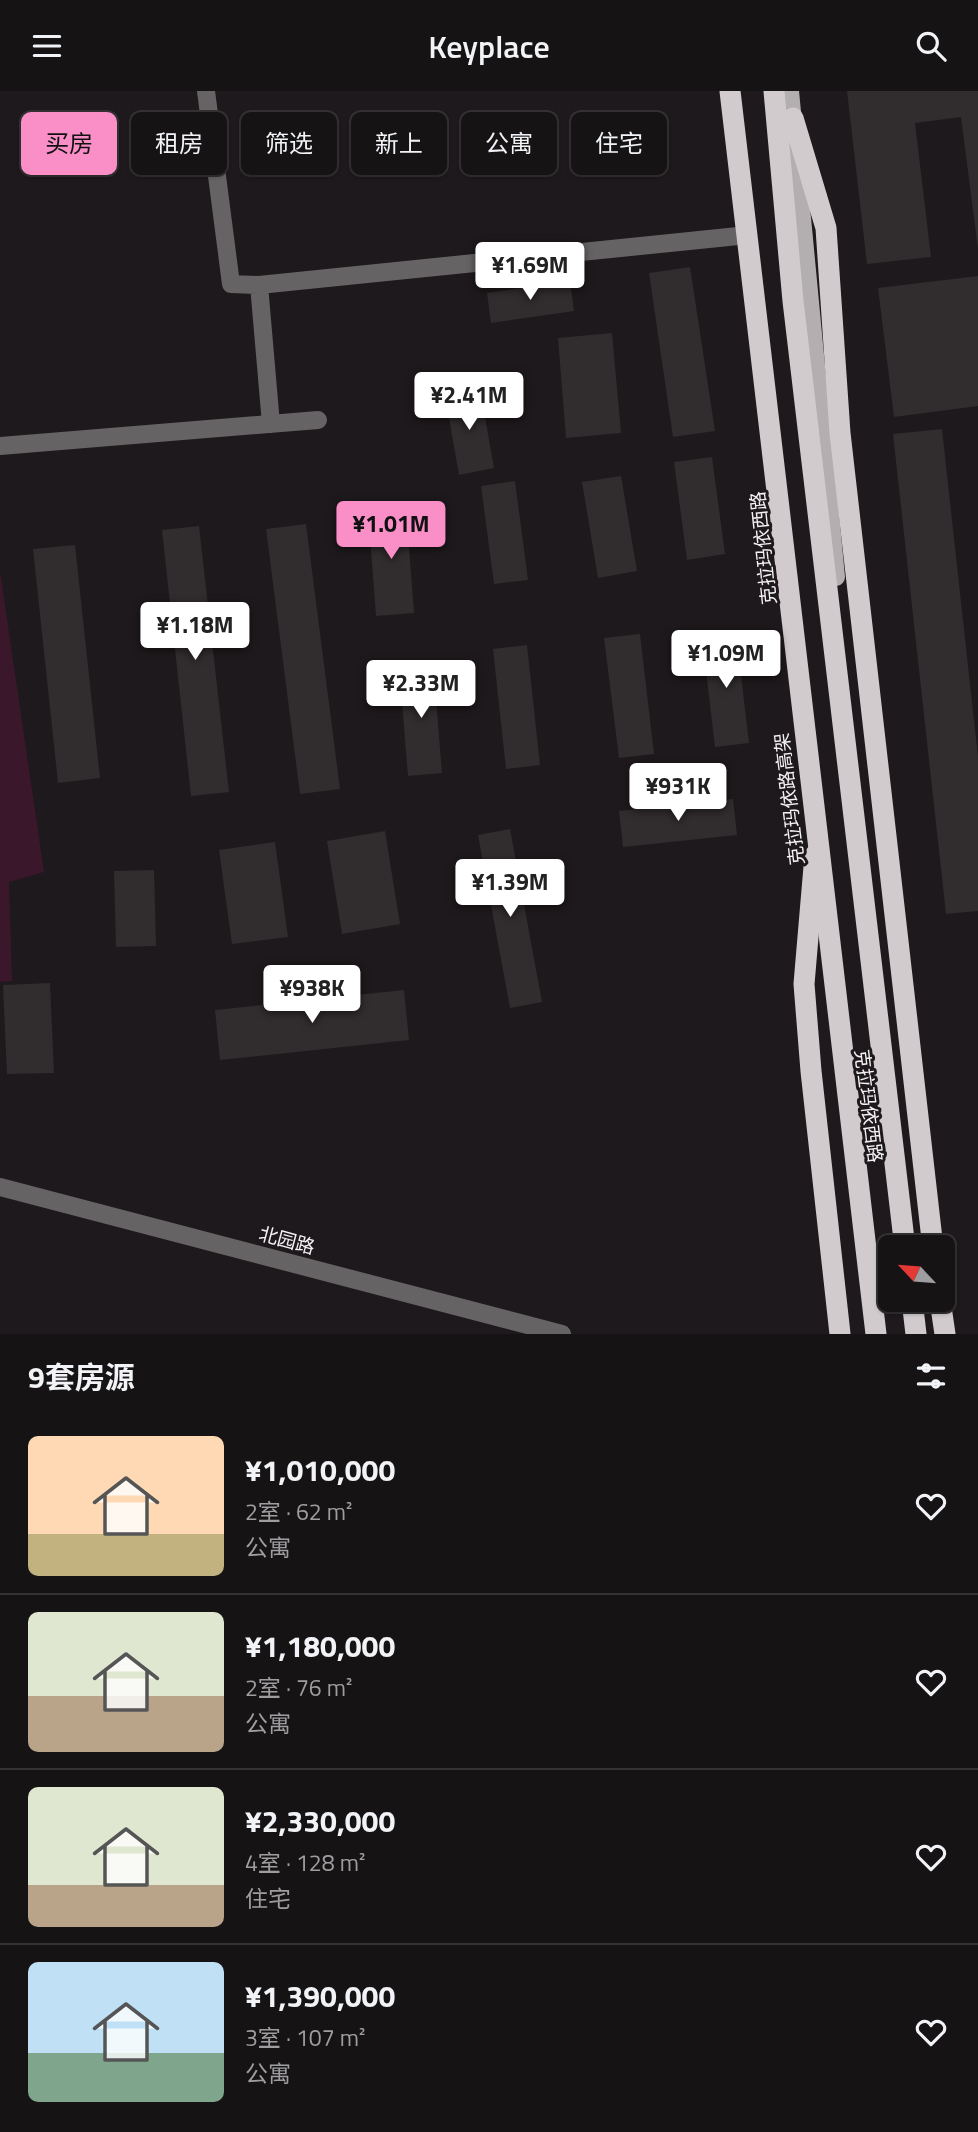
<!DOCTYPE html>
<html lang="zh">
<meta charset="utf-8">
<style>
body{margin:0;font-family:"Titillium Web","Noto Sans SC",sans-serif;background:#232022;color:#f1f3f6;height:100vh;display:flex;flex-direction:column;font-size:26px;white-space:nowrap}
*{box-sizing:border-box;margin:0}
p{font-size:23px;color:#9e9ea0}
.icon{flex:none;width:38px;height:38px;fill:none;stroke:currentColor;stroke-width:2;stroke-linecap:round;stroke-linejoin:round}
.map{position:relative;height:1243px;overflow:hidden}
.side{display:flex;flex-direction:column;background:#161315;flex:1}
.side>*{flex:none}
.guide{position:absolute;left:21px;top:21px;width:936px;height:63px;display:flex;gap:14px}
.needle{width:46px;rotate:296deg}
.controls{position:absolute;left:878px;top:1144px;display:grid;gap:14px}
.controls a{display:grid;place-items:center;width:77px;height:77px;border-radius:10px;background:#161315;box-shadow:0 2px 5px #0004,0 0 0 2px #353234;font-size:35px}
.price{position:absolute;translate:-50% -60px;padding:0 16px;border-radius:7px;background:#fff;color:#222;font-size:23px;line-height:46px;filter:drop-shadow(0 2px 4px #0008)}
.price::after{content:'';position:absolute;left:50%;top:42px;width:21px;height:16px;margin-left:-10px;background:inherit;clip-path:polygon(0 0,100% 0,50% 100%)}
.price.selected{background:#fa8fc7;color:#111}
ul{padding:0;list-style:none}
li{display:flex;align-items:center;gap:21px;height:175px;padding:0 28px}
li+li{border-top:2px solid #353234}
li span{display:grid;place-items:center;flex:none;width:196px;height:140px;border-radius:10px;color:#555}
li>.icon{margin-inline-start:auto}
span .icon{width:84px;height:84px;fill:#fffc;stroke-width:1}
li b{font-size:30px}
h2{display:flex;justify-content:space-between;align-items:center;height:84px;padding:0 28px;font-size:30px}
.chip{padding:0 24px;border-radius:10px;background:#161315;box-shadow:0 2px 5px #0004,0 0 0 2px #353234;font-size:24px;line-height:63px}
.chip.selected{background:#fa8fc7;color:#111}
header{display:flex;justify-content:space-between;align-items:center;height:91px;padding:0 28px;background:#161315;font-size:32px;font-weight:600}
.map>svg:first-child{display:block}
.green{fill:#3a172a}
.building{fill:#312c2e}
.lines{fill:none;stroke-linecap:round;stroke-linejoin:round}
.minor{stroke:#666365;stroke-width:18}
.major{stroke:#b3aeb0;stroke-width:18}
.highway{stroke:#d2cbce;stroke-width:21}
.highway-bridge{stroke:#d2cbce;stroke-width:21}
.labels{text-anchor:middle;stroke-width:6;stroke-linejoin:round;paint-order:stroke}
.street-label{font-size:19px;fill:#f5f2f3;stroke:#1e191c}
</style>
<header><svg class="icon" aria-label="menu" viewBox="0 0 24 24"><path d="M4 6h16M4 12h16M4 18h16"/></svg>Keyplace<svg class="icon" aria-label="search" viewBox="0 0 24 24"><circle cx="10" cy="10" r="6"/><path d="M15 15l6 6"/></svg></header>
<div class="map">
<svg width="978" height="1243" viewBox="0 0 978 1243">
<rect width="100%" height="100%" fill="#1e191c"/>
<path class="green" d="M0,480L44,781L9,791L12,890L0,891Z"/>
<path class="building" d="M847,0H978V158L961,26L915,32L931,166L867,173Z
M690,176L715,340L673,346L649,182Z
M978,185V315L894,326L878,197Z
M570,190L574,220L491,232L487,202Z
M612,242L621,342L566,347L558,247Z
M480,298L494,377L459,384L445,304Z
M942,338L978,666V820L946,823L893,343Z
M712,366L725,463L687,469L674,371Z
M621,385L637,480L598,487L582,391Z
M515,390L528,489L494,493L481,395Z
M406,416L414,522L376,525L368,419Z
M306,433L340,698L300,703L266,438Z
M199,435L229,701L191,705L162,439Z
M75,454L100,687L58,692L33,458Z
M736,542L749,652L715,656L702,546Z
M640,543L654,663L619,667L604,547Z
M527,554L540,674L506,678L493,558Z
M433,572L442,682L408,685L399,576Z
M733,708L737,744L623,756L619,720Z
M510,738L542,911L510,917L478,744Z
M385,740L400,833L342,843L327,750Z
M275,751L288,846L232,853L219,759Z
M154,779L156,855L116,856L114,780Z
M50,892L54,982L7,983L3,894Z
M404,899L409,949L220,969L215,919Z"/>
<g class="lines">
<path class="minor" d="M206,0L231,193L259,194L271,333
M259,194L748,144
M0,355L318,329
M0,1096L562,1243"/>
<path class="major" d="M790,0L836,486"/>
<path class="highway" d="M774,0L793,210L905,1157
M793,27L826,137L840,342L933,1157
M815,764L804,893L811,980L840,1243
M912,1209L916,1243
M940,1209L945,1243"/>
<path class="highway-bridge" d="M730,0L876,1243"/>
</g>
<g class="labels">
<g class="street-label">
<text transform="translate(763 457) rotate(-96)" y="7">克拉玛依西路</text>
<text transform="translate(789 708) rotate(-97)" y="7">克拉玛依路高架</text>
<text transform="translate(869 1015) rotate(83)" y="7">克拉玛依西路</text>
<text transform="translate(287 1149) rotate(15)" y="7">北园路</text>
</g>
</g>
</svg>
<div class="controls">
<a><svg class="needle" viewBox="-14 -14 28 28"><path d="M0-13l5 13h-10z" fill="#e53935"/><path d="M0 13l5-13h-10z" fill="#9e9ea0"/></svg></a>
</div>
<b class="price" style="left:530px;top:211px">¥1.69M</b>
<b class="price" style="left:469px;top:341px">¥2.41M</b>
<b class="price selected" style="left:391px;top:470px">¥1.01M</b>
<b class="price" style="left:195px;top:571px">¥1.18M</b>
<b class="price" style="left:726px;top:599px">¥1.09M</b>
<b class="price" style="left:421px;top:629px">¥2.33M</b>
<b class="price" style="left:678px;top:732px">¥931K</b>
<b class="price" style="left:510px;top:828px">¥1.39M</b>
<b class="price" style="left:312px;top:934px">¥938K</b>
<div class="guide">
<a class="chip selected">买房</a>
<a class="chip">租房</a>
<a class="chip">筛选</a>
<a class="chip">新上</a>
<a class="chip">公寓</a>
<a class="chip">住宅</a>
</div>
</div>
<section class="side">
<h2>9套房源<svg class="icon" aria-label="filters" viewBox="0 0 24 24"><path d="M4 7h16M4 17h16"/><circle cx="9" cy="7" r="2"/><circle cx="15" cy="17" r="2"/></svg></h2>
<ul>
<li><span style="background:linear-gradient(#ffd9b3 70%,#c2b280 0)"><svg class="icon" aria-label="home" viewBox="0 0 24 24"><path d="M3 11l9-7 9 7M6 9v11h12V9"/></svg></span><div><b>¥1,010,000</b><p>2室 · 62 m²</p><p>公寓</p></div><svg class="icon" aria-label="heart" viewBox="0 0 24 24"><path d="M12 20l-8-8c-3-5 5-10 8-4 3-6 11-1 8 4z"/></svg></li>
<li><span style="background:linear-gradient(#dfe7d0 60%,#b9a48a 0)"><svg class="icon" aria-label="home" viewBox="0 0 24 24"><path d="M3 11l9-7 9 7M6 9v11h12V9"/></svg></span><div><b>¥1,180,000</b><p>2室 · 76 m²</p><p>公寓</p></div><svg class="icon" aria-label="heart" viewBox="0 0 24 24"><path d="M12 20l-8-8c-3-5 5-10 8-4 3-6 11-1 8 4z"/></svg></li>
<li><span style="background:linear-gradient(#dfe7d0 70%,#b9a48a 0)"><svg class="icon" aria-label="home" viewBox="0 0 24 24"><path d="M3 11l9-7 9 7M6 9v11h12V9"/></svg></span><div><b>¥2,330,000</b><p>4室 · 128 m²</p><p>住宅</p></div><svg class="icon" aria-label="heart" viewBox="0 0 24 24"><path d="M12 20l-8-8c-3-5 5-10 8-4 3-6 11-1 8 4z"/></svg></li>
<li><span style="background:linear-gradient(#bfe0f5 65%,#7fa58c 0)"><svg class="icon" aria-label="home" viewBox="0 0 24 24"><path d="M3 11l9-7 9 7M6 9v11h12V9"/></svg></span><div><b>¥1,390,000</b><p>3室 · 107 m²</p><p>公寓</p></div><svg class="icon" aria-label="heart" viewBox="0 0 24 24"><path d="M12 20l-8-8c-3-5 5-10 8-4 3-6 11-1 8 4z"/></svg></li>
</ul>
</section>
